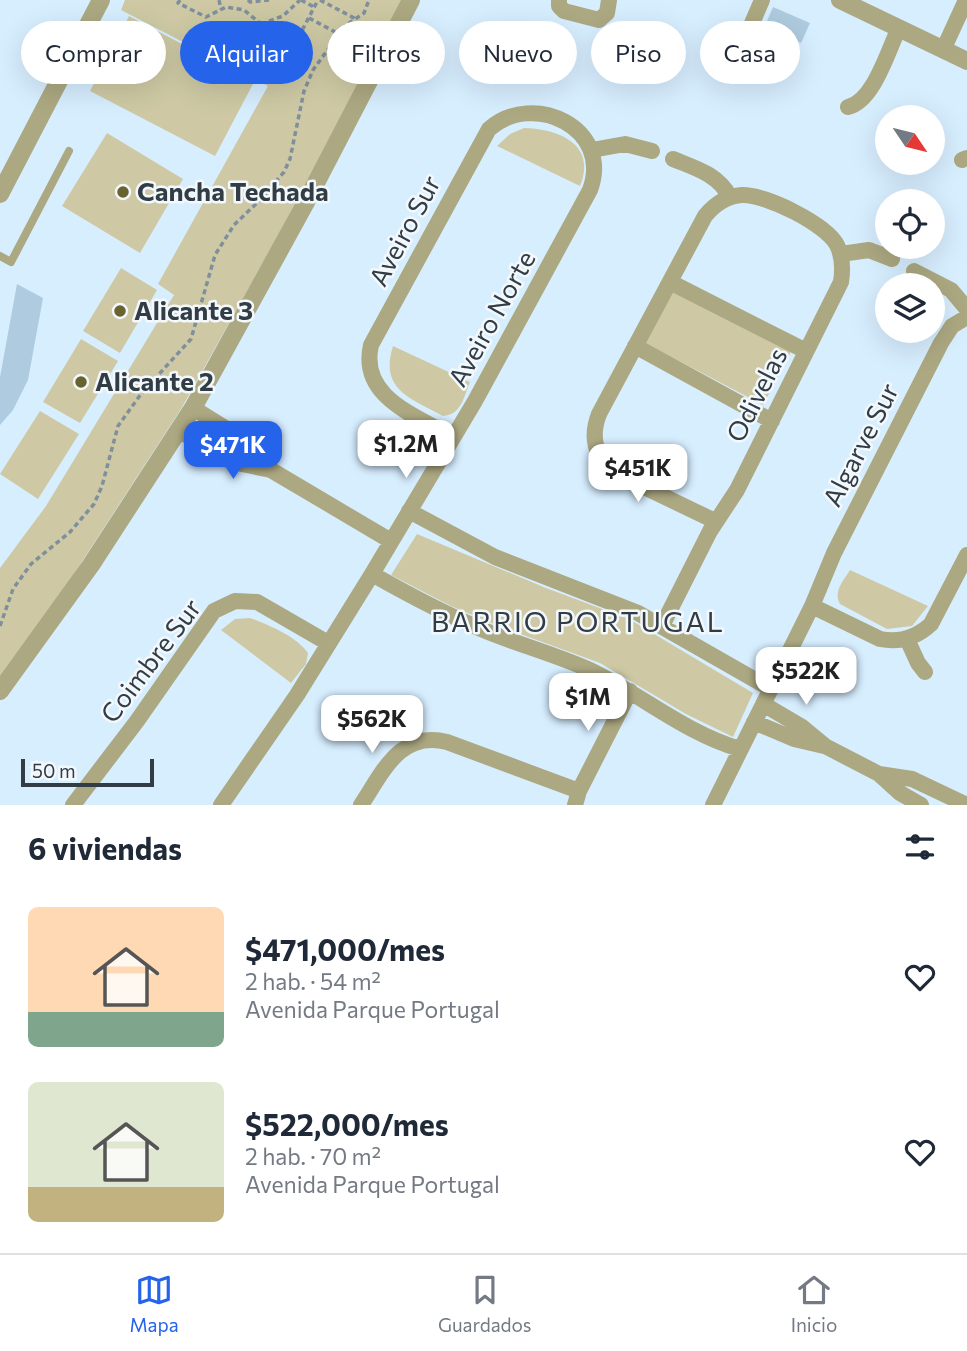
<!DOCTYPE html>
<html lang="es">
<meta charset="utf-8">
<style>
body{margin:0;font-family:Commissioner,sans-serif;background:#f2f2f3;color:#1f2937;height:100vh;display:flex;flex-direction:column;font-size:26px;white-space:nowrap}
*{box-sizing:border-box;margin:0}
p{font-size:23px;color:#747a83}
.icon{flex:none;width:38px;height:38px;fill:none;stroke:currentColor;stroke-width:2;stroke-linecap:round;stroke-linejoin:round}
.map{position:relative;height:805px;overflow:hidden}
.sheet{display:flex;flex-direction:column;background:#fff;flex:1}
.sheet>*{flex:none}
.hud{position:absolute;left:21px;top:21px;width:926px;height:63px;display:flex;gap:14px}
.needle{width:46px;rotate:125deg}
.buttons{position:absolute;left:875px;top:105px;display:grid;gap:14px}
.buttons a{display:grid;place-items:center;width:70px;height:70px;border-radius:50%;background:#fff;box-shadow:0 7px 28px #0002;font-size:35px}
.scale{position:absolute;left:21px;bottom:18px;width:133px;box-sizing:border-box;padding-left:7px;border:4px solid #313c44;border-top:0;font-size:19px;line-height:24px;white-space:nowrap;color:#313c44;-webkit-text-stroke:5px #f3f8fd;paint-order:stroke}
.price{position:absolute;translate:-50% -60px;padding:0 16px;border-radius:14px;background:#fff;color:#222;font-size:23px;line-height:46px;filter:drop-shadow(0 2px 4px #0008)}
.price::after{content:'';position:absolute;left:50%;top:42px;width:21px;height:16px;margin-left:-10px;background:inherit;clip-path:polygon(0 0,100% 0,50% 100%)}
.price.selected{background:#2563eb;color:#fff}
ul{padding:0;list-style:none}
li{display:flex;align-items:center;gap:21px;height:175px;padding:0 28px}
li span{display:grid;place-items:center;flex:none;width:196px;height:140px;border-radius:10px;color:#555}
li>.icon{margin-inline-start:auto}
span .icon{width:84px;height:84px;fill:#fffc;stroke-width:1}
li b{font-size:30px}
h2{display:flex;justify-content:space-between;align-items:center;height:84px;padding:0 28px;font-size:30px}
.chip{padding:0 24px;border-radius:32px;background:#fff;box-shadow:0 7px 28px #0002;font-size:24px;line-height:63px}
.chip.selected{background:#2563eb;color:#fff}
.tabs{display:flex;justify-content:space-around;align-items:center;height:98px;border-top:2px solid #e0e1e3;background:#fff;font-size:19px;color:#747a83}
.tabs a{display:grid;justify-items:center;gap:4px}
.tabs .selected{color:#2563eb}
.map>svg:first-child{display:block}
.green{fill:#cec9a4}
.building{fill:#afcbdf}
.lines{fill:none;stroke-linecap:round;stroke-linejoin:round}
.path{stroke:#7f909c;stroke-width:3.5;stroke-dasharray:5 3.5;stroke-linecap:butt}
.service{stroke:#aca882;stroke-width:8}
.minor{stroke:#aca882;stroke-width:16}
.tertiary{stroke:#aca882;stroke-width:18}
.poi-dot{fill:#696330;stroke:#f3f8fd;stroke-width:2.5}
.labels{text-anchor:middle;stroke-width:5;stroke-linejoin:round;paint-order:stroke}
.poi-label{font-size:26px;font-weight:bold;fill:#313c44;stroke:#f3f8fd;text-anchor:start}
.street-label{font-size:26px;fill:#313c44;stroke:#f3f8fd}
.neighbourhood-label{font-size:28px;letter-spacing:2px;fill:#313c44;stroke:#f3f8fd}
</style>
<div class="map">
<svg width="967" height="805" viewBox="0 0 967 805">
<rect width="100%" height="100%" fill="#d7eeff"/>
<path class="green" d="M125,0H401L360,82L275,241L181,409L57,600L0,677V568L46,506L174,295L158,284L268,86L121,10Z
M129,16L254,82L215,156L90,91Z
M524,128C559,129 597,144 580,186L497,146L510,134Z
M107,133L183,179L140,253L62,206Z
M121,268L157,290L120,353L83,331Z
M674,288L792,350L763,405L645,343Z
M81,339L118,361L80,423L43,402Z
M393,346L470,382C464,397 461,415 443,416C411,398 379,390 393,346Z
M40,411L79,434L38,499L0,474Z
M417,534L546,588L629,619L753,693L733,737L686,714L600,663L501,627L451,606L391,575Z
M850,570L928,606L912,626L887,629L840,604C833,592 843,581 850,570Z
M250,618C269,625 296,636 308,653L306,664L291,683L221,630L235,619Z"/>
<path class="building" d="M773,7L810,23L801,43L764,28Z
M17,284L43,298L28,380L13,410L0,425V377Z"/>
<g class="lines">
<path class="path" d="M180,0L178,3L206,17L226,7L244,10L261,24L267,49L287,59L318,0
M219,0L221,9
M248,0L250,2L269,0
M301,0L314,7
M320,0L356,19
M309,18L339,34
M261,24L283,16L300,0
M0,626L13,589L31,564L70,532L94,504L102,486L118,426L141,394L191,339L215,255L234,225L259,201L284,172L290,159L304,91L313,70L345,26L364,13L369,0"/>
<path class="service" d="M0,256L11,262L69,151"/>
<path class="minor" d="M559,0V6L564,11L599,20L607,13L609,0
M943,50L966,0
M728,53L739,48L744,42L762,0
M848,107C874,101 888,50 899,28
M592,150L625,144L652,151
M673,159C695,168 718,174 730,197
M962,160L967,158
M841,254L869,250L892,259
M914,271L951,290L967,309
M670,282L806,351
M635,346L772,421
M193,408L246,441L271,470
M179,431L237,463L271,470L391,541
M409,511L495,557L638,613L771,689
M372,574C409,595 446,615 486,631C520,645 557,655 590,670C642,695 685,733 740,749
M812,606L880,639C900,643 916,638 931,624L967,555
M662,626L710,531L737,490L841,282C843,269 843,257 837,245C826,224 765,194 742,195C727,196 714,205 705,216L599,414C590,437 595,456 613,472L715,521
M907,639L918,663L925,672
M763,704L802,727L825,746L879,774L900,793L921,805
M754,722L794,739L824,746
M879,774L912,779L967,805
M73,805L137,721L214,611L235,601L257,602L328,643
M221,805L297,695L372,574L475,401L590,190C613,128 533,90 489,129L371,345C359,397 415,415 452,437
M361,805C383,772 400,730 447,742L579,791
M575,805L579,791L630,691
M713,805L812,606L834,553L941,343L952,326L967,317"/>
<path class="tertiary" d="M840,0L967,61
M0,194L101,0
M0,691L91,565L193,408L305,204L411,0"/>
</g>
<g class="poi-dot">
<circle cx="123" cy="192" r="7"/>
<circle cx="120" cy="311" r="7"/>
<circle cx="81" cy="382" r="7"/>
</g>
<g class="labels">
<g class="poi-label">
<text x="137" y="201">Cancha Techada</text>
<text x="134" y="320">Alicante 3</text>
<text x="95" y="391">Alicante 2</text>
</g>
<g class="street-label">
<text transform="translate(405 231) rotate(-62)" y="9">Aveiro Sur</text>
<text transform="translate(492 319) rotate(-61)" y="9">Aveiro Norte</text>
<text transform="translate(757 395) rotate(-63)" y="9">Odivelas</text>
<text transform="translate(861 445) rotate(-63)" y="9">Algarve Sur</text>
<text transform="translate(151 661) rotate(-53)" y="9">Coimbre Sur</text>
</g>
<g class="neighbourhood-label">
<text x="578" y="632">BARRIO PORTUGAL</text>
</g>
</g>
</svg>
<div class="buttons">
<a><svg class="needle" viewBox="-14 -14 28 28"><path d="M0-13l5 13h-10z" fill="#e53935"/><path d="M0 13l5-13h-10z" fill="#747a83"/></svg></a>
<a><svg class="icon" aria-label="locate" viewBox="0 0 24 24"><circle cx="12" cy="12" r="6"/><path d="M12 2v4M12 18v4M2 12h4M18 12h4"/></svg></a>
<a><svg class="icon" aria-label="layers" viewBox="0 0 24 24"><path d="M12 4l9 5-9 5-9-5zM3 14l9 5 9-5"/></svg></a>
</div>
<div class="scale">50 m</div>
<b class="price" style="left:406px;top:480px">$1.2M</b>
<b class="price selected" style="left:233px;top:481px">$471K</b>
<b class="price" style="left:638px;top:504px">$451K</b>
<b class="price" style="left:806px;top:707px">$522K</b>
<b class="price" style="left:588px;top:733px">$1M</b>
<b class="price" style="left:372px;top:755px">$562K</b>
<div class="hud">
<a class="chip">Comprar</a>
<a class="chip selected">Alquilar</a>
<a class="chip">Filtros</a>
<a class="chip">Nuevo</a>
<a class="chip">Piso</a>
<a class="chip">Casa</a>
</div>
</div>
<section class="sheet">
<h2>6 viviendas<svg class="icon" aria-label="filters" viewBox="0 0 24 24"><path d="M4 7h16M4 17h16"/><circle cx="9" cy="7" r="2"/><circle cx="15" cy="17" r="2"/></svg></h2>
<ul>
<li><span style="background:linear-gradient(#ffd9b3 75%,#7fa58c 0)"><svg class="icon" aria-label="home" viewBox="0 0 24 24"><path d="M3 11l9-7 9 7M6 9v11h12V9"/></svg></span><div><b>$471,000/mes</b><p>2 hab. · 54 m²</p><p>Avenida Parque Portugal</p></div><svg class="icon" aria-label="heart" viewBox="0 0 24 24"><path d="M12 20l-8-8c-3-5 5-10 8-4 3-6 11-1 8 4z"/></svg></li>
<li><span style="background:linear-gradient(#dfe7d0 75%,#c2b280 0)"><svg class="icon" aria-label="home" viewBox="0 0 24 24"><path d="M3 11l9-7 9 7M6 9v11h12V9"/></svg></span><div><b>$522,000/mes</b><p>2 hab. · 70 m²</p><p>Avenida Parque Portugal</p></div><svg class="icon" aria-label="heart" viewBox="0 0 24 24"><path d="M12 20l-8-8c-3-5 5-10 8-4 3-6 11-1 8 4z"/></svg></li>
</ul>
</section>
<nav class="tabs">
<a class="selected"><svg class="icon" aria-label="map" viewBox="0 0 24 24"><path d="M3 6l6-2 6 2 6-2v14l-6 2-6-2-6 2zM9 4v14M15 6v14"/></svg>Mapa</a>
<a><svg class="icon" aria-label="saved" viewBox="0 0 24 24"><path d="M7 4h10v16l-5-4-5 4z"/></svg>Guardados</a>
<a><svg class="icon" aria-label="home" viewBox="0 0 24 24"><path d="M3 11l9-7 9 7M6 9v11h12V9"/></svg>Inicio</a>
</nav>
